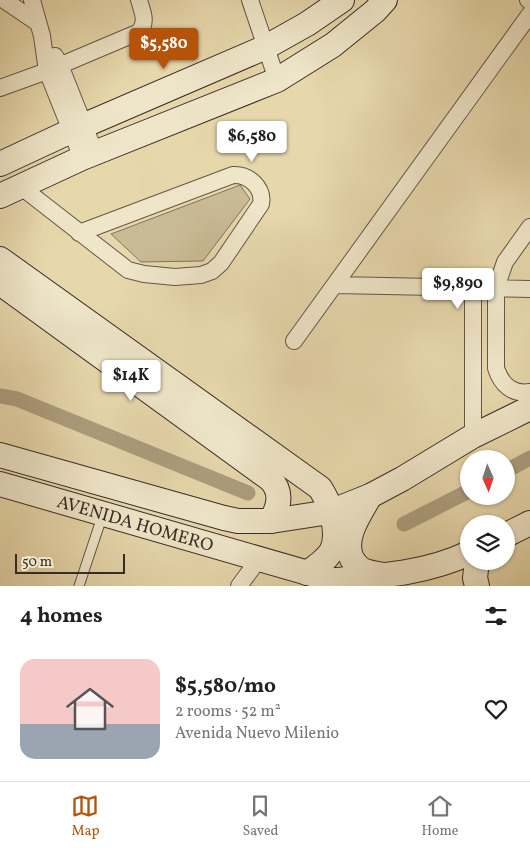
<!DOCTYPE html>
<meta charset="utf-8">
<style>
body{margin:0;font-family:Vollkorn,serif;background:#f2f2f2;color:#222;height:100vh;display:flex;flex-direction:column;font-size:19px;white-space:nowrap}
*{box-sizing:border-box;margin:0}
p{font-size:16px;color:#767676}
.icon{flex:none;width:28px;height:28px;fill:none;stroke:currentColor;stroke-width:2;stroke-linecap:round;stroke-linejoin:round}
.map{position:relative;height:586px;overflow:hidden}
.drawer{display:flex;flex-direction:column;background:#fff;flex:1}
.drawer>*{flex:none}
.needle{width:32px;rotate:177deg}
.fabs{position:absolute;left:460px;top:450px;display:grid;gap:10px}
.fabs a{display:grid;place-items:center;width:55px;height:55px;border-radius:50%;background:#fff;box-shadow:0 1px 4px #0004;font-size:25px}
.scale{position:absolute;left:15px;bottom:12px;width:110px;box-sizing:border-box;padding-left:5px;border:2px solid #392c27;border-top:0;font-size:14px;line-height:18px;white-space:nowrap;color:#392c27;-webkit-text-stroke:4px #efe6c9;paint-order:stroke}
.price{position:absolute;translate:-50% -42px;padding:0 11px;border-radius:5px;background:#fff;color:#222;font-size:16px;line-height:32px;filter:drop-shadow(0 1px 2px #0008)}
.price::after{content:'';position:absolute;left:50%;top:30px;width:15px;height:11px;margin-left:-8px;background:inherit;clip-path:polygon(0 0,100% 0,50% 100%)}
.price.active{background:#b45309;color:#fff}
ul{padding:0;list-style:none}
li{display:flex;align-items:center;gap:15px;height:125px;padding:0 20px}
li span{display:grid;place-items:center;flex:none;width:140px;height:100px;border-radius:15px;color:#555}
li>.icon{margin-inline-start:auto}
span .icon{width:60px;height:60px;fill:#fffc;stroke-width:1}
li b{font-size:21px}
h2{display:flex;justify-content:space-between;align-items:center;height:60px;padding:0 20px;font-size:21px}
.tab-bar{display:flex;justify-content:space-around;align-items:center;height:70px;border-top:1px solid #e0e0e0;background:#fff;font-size:14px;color:#767676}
.tab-bar a{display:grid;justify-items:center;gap:2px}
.tab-bar .active{color:#b45309}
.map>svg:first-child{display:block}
.green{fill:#c9bb95;stroke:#81745e}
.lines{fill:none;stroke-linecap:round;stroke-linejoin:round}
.canal{stroke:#ac9e7f;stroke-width:15}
.lane-casing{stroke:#645748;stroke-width:11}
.street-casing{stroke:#645748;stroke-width:18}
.secondary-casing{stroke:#392c27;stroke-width:26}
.lane{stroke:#efe6c9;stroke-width:9}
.street{stroke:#efe6c9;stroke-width:16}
.secondary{stroke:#efe6c9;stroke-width:24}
.labels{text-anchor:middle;stroke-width:4.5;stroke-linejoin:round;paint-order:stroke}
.street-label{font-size:18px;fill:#392c27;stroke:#efe6c9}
</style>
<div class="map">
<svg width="530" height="586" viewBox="0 0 530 586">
<rect width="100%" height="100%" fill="#e7d8ac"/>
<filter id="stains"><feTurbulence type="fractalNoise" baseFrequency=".004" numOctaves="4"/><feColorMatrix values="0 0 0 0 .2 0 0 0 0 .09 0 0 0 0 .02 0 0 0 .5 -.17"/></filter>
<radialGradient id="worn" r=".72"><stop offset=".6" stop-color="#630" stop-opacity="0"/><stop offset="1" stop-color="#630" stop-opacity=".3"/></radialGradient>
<path class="green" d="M240,185L250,199L203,261L141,262L111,234Z"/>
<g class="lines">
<path class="canal" d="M0,396L17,399L248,493
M506,471L530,458
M404,524L469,491"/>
<defs>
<path id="lane" d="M79,586L103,514"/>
<path id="street" d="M4,0L38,23
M32,0L42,36L47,71L82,158
M250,0L277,80
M528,0L530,1
M55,56L60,65L95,153
M0,88L47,71L139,32C148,22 142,11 139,0
M20,186L128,270L144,274L175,277L201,275L212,271L221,263L261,204C264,188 249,174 233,175L79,233
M530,227L505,262L496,288V368C501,384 512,395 530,392
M335,285L530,289
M294,341L530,14
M473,436V288
M239,586L259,559"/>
<g id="secondary">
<path d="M0,164L71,131L266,47L307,24L342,0"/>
<path d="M0,196L82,158L277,80L333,45L375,11L385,0"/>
<path d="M0,259L320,488C330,503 341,534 331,552C325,561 316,567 307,573"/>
<path d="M0,283L270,479C283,492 279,507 271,521"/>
<path d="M0,455L224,518L238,521H271L330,512L370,496L402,479L473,436L530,408"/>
<path id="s1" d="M0,484L353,586"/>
<path d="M370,496C360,514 342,538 352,559C355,563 358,568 363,570C368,573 376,573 382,575"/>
<path d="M506,535L530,523"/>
<path d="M335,580C381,576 427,573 469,553"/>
<path d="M477,586L475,578L477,561"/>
</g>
</defs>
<use href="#lane" class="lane-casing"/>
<use href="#street" class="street-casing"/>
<use href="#secondary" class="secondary-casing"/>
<use href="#lane" class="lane"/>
<use href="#street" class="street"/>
<use href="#secondary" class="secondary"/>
</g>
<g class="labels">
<g class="street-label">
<text dy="6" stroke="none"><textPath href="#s1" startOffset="141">AVENIDA HOMERO</textPath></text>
</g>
</g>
<rect width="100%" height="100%" filter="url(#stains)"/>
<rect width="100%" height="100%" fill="url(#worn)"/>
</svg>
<div class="fabs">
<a><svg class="needle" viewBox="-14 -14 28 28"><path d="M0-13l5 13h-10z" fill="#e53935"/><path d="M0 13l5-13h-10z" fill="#767676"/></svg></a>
<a><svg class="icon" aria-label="layers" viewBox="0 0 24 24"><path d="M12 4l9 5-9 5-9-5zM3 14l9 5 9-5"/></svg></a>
</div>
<div class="scale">50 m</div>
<b class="price active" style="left:164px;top:70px">$5,580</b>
<b class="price" style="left:252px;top:163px">$6,580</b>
<b class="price" style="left:458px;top:310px">$9,890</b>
<b class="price" style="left:131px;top:402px">$14K</b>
</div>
<section class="drawer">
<h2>4 homes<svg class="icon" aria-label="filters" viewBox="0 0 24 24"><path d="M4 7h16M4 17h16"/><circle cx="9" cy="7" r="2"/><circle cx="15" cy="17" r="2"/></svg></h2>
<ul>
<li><span style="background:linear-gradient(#f6c9c9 65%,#9aa5b1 0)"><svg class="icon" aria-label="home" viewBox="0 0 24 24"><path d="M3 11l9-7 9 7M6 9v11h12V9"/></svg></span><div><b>$5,580/mo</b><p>2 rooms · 52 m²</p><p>Avenida Nuevo Milenio</p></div><svg class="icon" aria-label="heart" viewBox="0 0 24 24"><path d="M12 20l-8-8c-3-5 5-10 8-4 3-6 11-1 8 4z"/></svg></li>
</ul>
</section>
<nav class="tab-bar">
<a class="active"><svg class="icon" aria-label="map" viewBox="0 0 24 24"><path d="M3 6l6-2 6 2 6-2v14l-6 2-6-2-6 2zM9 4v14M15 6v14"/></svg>Map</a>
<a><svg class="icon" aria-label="saved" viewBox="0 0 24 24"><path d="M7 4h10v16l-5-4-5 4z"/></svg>Saved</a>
<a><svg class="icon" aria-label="home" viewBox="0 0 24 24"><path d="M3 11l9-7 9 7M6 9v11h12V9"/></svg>Home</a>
</nav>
